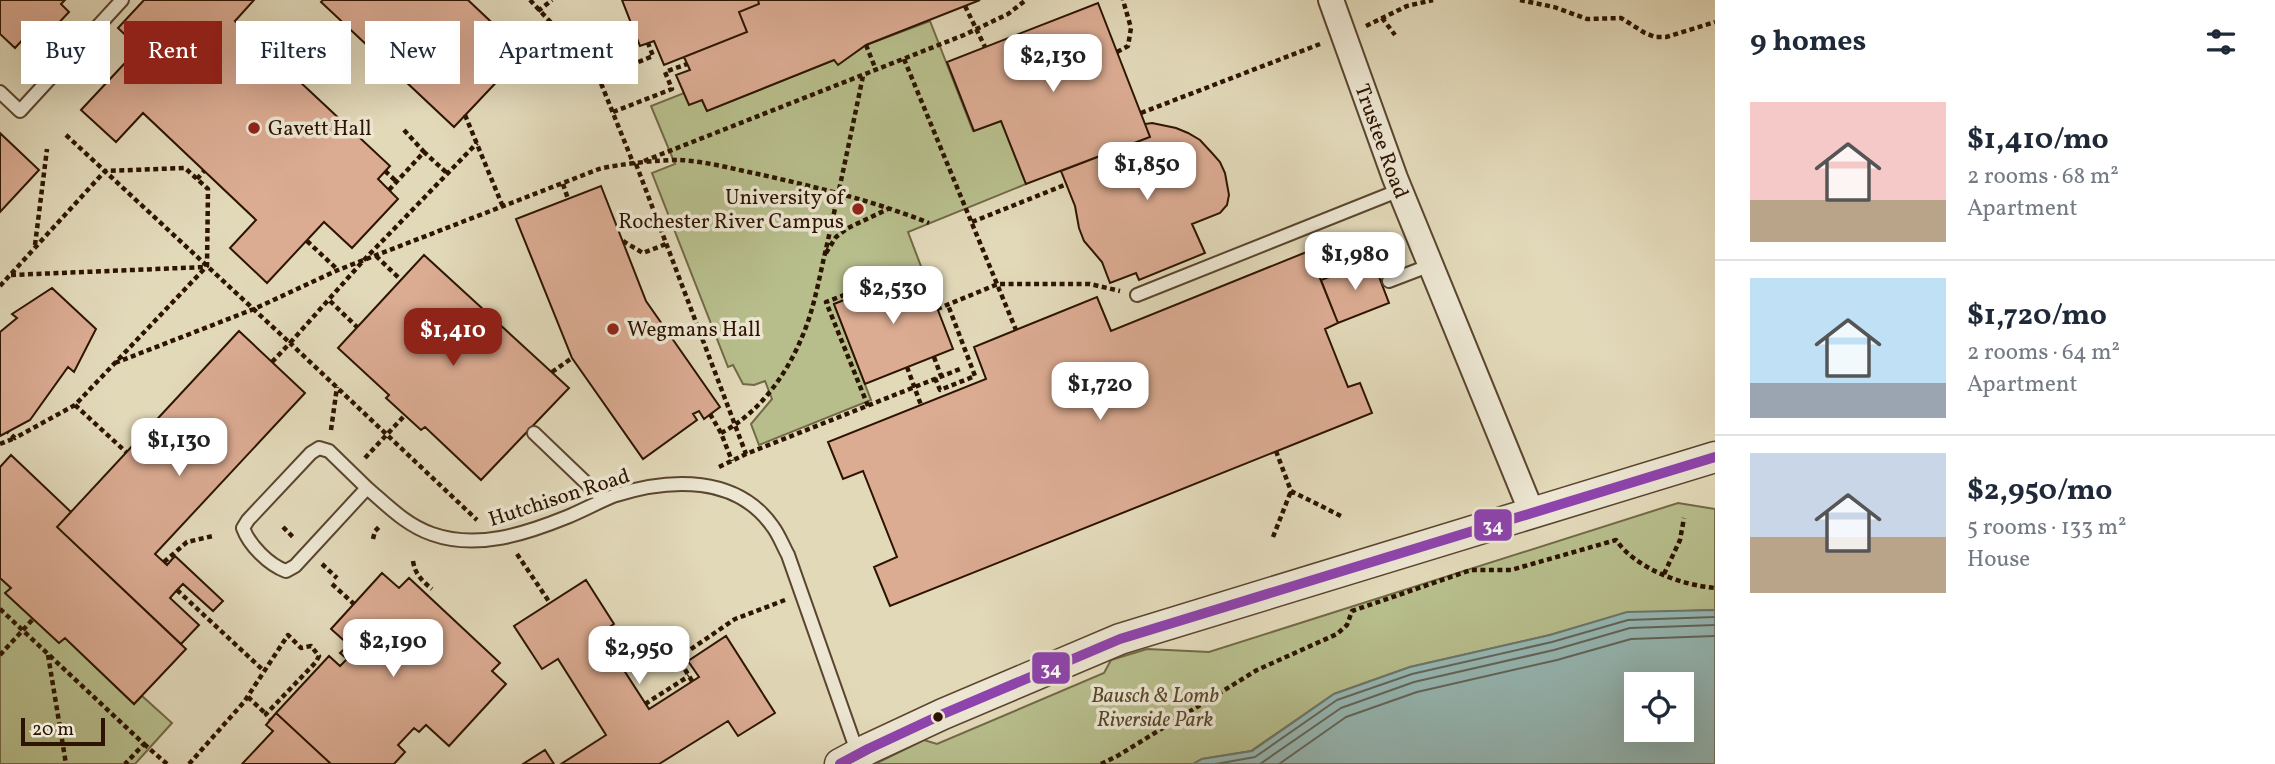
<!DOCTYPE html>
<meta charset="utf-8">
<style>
body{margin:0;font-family:Vollkorn,serif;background:#f2f2f3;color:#1f2937;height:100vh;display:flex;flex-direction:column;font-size:26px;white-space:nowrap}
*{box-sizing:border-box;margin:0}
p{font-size:23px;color:#747a83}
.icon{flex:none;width:38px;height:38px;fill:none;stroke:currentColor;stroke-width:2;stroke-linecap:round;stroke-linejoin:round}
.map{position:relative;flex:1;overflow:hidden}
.side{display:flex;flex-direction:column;background:#fff;width:560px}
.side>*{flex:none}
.banner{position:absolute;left:21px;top:21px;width:665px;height:63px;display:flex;gap:14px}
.controls{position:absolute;left:1624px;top:672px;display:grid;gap:14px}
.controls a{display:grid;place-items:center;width:70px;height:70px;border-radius:0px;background:#fff;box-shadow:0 7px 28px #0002;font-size:35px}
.scale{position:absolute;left:21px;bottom:18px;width:84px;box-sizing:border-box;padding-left:7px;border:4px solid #2d1400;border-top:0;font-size:19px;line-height:24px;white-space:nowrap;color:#2d1400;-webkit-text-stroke:5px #ece6d2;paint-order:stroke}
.price{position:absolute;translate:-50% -60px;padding:0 16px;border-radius:14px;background:#fff;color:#222;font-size:23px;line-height:46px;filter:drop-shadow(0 2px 4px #0008)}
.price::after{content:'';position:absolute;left:50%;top:42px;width:21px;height:16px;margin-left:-10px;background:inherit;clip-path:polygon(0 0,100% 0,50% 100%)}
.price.on{background:#8f2418;color:#fff}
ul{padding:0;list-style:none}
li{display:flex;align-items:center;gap:21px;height:175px;padding:0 35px}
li+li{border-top:2px solid #e0e1e3}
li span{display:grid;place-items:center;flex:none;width:196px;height:140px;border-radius:0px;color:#555}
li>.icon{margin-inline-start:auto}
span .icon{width:84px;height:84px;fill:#fffc;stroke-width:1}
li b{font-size:30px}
h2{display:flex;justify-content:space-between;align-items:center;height:84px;padding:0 35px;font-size:30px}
.chip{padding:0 24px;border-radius:0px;background:#fff;box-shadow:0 7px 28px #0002;font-size:24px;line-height:63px}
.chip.on{background:#8f2418;color:#fff}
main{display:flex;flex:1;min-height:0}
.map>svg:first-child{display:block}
.green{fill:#b7be8c;stroke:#726946;stroke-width:2}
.water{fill:#96b9b6;stroke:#6c776d;stroke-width:2;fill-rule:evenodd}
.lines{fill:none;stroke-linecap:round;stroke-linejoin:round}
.shore{stroke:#62665b;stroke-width:2}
.building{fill:#dbab92;stroke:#2d1400;stroke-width:2}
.service-casing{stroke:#5a452e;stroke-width:16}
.minor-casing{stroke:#5a452e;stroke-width:28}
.tertiary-casing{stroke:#5a452e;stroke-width:33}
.path{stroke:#2d1400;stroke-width:4.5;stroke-dasharray:5 3.5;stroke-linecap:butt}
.service{stroke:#ece6d2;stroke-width:12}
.minor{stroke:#ece6d2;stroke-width:24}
.tertiary{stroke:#ece6d2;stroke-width:30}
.path-bridge{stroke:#2d1400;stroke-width:4.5;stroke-dasharray:5 3.5;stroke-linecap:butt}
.bus-1-casing{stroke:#ece6d2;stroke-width:16}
.bus-1{stroke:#8e44ad;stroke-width:10}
.poi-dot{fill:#8f2418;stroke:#ece6d2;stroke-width:2.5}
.bus-dot{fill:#2d1400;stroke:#ece6d2;stroke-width:2.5}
.labels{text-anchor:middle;stroke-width:7;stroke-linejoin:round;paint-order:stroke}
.poi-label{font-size:21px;fill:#2d1400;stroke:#ece6d2;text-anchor:start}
.street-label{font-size:21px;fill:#2d1400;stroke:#ece6d2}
.park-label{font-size:21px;font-style:italic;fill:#56472a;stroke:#ece6d2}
.line-badge{stroke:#ece6d2;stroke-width:2.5}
.badge-label{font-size:19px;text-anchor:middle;font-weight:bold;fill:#fff}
</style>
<main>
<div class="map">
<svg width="1715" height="764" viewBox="0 0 1715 764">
<rect width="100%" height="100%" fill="#e2d9b9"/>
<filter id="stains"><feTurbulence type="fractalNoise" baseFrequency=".00286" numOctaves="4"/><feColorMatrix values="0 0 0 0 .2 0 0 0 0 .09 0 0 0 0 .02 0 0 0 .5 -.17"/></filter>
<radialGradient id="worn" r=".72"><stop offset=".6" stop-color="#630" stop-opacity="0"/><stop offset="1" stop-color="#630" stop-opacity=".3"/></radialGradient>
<path class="green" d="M930,21L973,131L1001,121L1026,184L908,232L922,269L834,304L871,400L759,445L751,424L772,399L765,381L754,385L743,384L733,365L728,367L652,173L675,164L651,106L684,93L702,100L707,111L834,60L838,64L866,45Z
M1678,503L1715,509V610L1627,613L1550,635L1410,667L1334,694L1251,751L1202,759L1193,764H875L924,740L937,744L1104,673L1111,660L1147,649L1209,652Z
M0,578L11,588L6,593L59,643L65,638L134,704L142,696L172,723L135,764H0Z"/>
<path class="water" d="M1715,610V764H1193L1202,759L1252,751L1334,694L1410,667L1550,635L1627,612ZM1636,684H1682V730H1636Z"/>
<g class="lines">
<path class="shore" d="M1216,764L1255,757L1337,700L1412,674L1552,642L1628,620L1715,617
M1260,764L1341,708L1414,682L1554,650L1630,628L1715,625
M1279,764L1346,717L1417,692L1557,660L1631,639L1715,636"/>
</g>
<path class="building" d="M0,0H65L61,4L69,12L38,45L27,35L15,48L0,34Z
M144,0H254L235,21L390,166L378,179L398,199L352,248L324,222L267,283L230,248L256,220L143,113L116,142L81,110L139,48L118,28Z
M323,0H468L524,53L454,127L321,2Z
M622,0H758L759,4L739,12L747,32L664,65L654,41L640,46Z
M758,0H980L866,45L838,65L834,60L707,111L702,100L689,105L676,75L690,70L684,57L747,32L739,12L759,4Z
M1098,3L1150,137L1026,184L1001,121L974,131L947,62Z
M1152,123L1176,128L1188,133L1200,140L1212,153L1220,162L1225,173L1229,195L1227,205L1220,213L1192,224L1205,253L1139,280L1136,273L1110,283L1102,262L1084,241L1079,228L1075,206L1061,171L1150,137L1145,124Z
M0,133L39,170L0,212Z
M601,186L646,301L720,407L704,419L699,411L693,414L697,420L643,459L572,358L516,219Z
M1309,251L1338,323L1325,329L1348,387L1360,383L1372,413L890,606L874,567L897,557L863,471L843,479L828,442L986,379L974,347L1097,297L1111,331Z
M424,255L569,388L481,480L425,427L421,430L386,398L389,395L338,348Z
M1373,261L1389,303L1338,323L1321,280Z
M922,269L953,349L865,384L834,304Z
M52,288L96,329L74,372L68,367L30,420L0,436V332L17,318L12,314Z
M239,331L305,393L155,554L167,565L175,556L223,601L213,611L183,584L177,590L170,598L199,625L181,644L57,527Z
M11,455L71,512L57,527L186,649L134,704L65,638L59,643L5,593L11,588L0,578V467Z
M382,573L399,588L409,578L500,663L492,671L506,684L449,746L426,725L419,732L414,728L398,745L405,752L394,764H331L276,713L329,656L340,666L347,659L340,653L349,645L331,629Z
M586,580L614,624L600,633L649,709L699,677L688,661L726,636L775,713L738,736L728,721L659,764H561L606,735L558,659L542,669L514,626Z
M276,713L331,764H242L273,731L266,725Z
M545,750L554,764H523Z"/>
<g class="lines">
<defs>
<path id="service" d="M0,92L20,111L122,0
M1389,281L1431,265
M1137,295L1400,190
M534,433L604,500
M319,448L329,451L367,488L295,566L286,571C269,565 249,545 243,528L248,520L311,453Z
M367,488C388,506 406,525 432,534C477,550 525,534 567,517C584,510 600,501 616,495C670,478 737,475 773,527C779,535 783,546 788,555L858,754"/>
<g id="minor">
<path id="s1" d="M1331,0L1395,178L1532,513"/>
</g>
<path id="tertiary" d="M840,764L868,749L943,714L1120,639L1715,457"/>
</defs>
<use href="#service" class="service-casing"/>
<use href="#minor" class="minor-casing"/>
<use href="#tertiary" class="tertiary-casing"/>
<path class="path" d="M530,0L596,71L634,165
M1520,0L1554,7L1587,19L1621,18L1645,33L1655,37H1666L1715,22
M538,11L552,0
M1382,18L1395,35
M1366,26L1407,6L1433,0
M866,45L876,70
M1117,52L1128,46L1131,28L1123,0
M904,59L1016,330
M599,78L653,56L648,43
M613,112L672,89L665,72L687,64
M1141,113L1320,44
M465,115L503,207
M404,130L424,152
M66,135L290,343L363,261L477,143
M644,161L964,35L1008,14L1026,0
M636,164L746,454
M385,171L396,181
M197,179L204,171
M563,184L568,199
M389,190L424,152L448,174
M972,222L1067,184
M307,241L338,270
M623,241L643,253L666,244
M35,245L47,149
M826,253L836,237L848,228L888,209
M376,256L401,280
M11,275L205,267
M0,286L105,171L185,168L208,189L207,266L75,405L15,438L8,432
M330,301L357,327
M937,309L998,284H1090L1120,291
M934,357L941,376
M272,362L290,343L477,520
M115,363L254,309L338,270L599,169C619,164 657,160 679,160C705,161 733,169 758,174C816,187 874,201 929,223
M552,372L572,358
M935,378L940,390L975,376L948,305
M75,405L126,452
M868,406L826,302L883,280L884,284
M710,414L721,433L732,461
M331,430L337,387
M721,433C758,414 786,376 802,337C814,310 819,278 826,249C839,191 851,134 863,76
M0,444L15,438
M1276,451L1291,491L1341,516
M365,458L405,415
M719,467L746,454L960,369
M283,527L295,539
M1273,537L1291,491
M373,539L375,531L381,525
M517,554L550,603
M413,561C415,574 422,581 432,589
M164,562L187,542L213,536
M322,564L337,578
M1664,574L1680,540L1684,518
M332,584L354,604
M177,590L264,671
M0,609L144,744L125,764
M0,655L33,619
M48,655L66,764
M692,681L678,658L735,619L785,600
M248,697L266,714
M645,704L689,676
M144,744L167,764
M189,764L244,702L288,635L301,648L311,646L319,656L316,662L266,714L270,719
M1101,764L1119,755L1257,670L1337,634L1347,625L1352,611L1471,570H1511L1616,540C1636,569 1682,585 1715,588"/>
<use href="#service" class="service"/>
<use href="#minor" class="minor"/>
<use href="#tertiary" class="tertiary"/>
<path class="path-bridge" d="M965,6L985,47
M907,367L921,405"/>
<defs>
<path id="bus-1" d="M840,764L868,749L943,714L1120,639L1715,457"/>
</defs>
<use href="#bus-1" class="bus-1-casing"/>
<use href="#bus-1" class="bus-1"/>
</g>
<g class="poi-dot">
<circle cx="254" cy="128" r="7"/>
<circle cx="858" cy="209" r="7"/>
<circle cx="613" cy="329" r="7"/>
</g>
<circle class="bus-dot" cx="938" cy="717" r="6"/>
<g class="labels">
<g class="poi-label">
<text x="268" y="135">Gavett Hall</text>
<text x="844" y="204" text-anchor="end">University of<tspan x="844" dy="24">Rochester River Campus</tspan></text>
<text x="627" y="336">Wegmans Hall</text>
</g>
<g class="street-label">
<text dy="7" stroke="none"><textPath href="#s1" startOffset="150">Trustee Road</textPath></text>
<text transform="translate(559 497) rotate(-18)" y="7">Hutchison Road</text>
</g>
<g class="park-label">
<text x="1155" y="702">Bausch &amp; Lomb<tspan x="1155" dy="24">Riverside Park</tspan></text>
</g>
</g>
<g class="line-badge">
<rect x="1473" y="508" width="40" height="34" rx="7" fill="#8e44ad"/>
<rect x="1031" y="651" width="40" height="34" rx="7" fill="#8e44ad"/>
</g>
<g class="badge-label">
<text x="1493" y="532">34</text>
<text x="1051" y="675">34</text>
</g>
<rect width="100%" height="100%" filter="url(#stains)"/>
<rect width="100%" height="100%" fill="url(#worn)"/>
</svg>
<div class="controls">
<a><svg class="icon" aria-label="locate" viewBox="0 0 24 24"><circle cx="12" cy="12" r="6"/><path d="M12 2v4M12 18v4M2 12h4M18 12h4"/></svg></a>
</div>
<div class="scale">20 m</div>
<b class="price" style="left:1053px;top:94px">$2,130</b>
<b class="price" style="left:1147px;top:202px">$1,850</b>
<b class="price" style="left:1355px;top:292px">$1,980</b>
<b class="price" style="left:893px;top:326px">$2,530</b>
<b class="price on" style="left:453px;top:368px">$1,410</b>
<b class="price" style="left:1100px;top:422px">$1,720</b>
<b class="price" style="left:179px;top:478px">$1,130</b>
<b class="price" style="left:393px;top:679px">$2,190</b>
<b class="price" style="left:639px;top:686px">$2,950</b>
<div class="banner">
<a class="chip">Buy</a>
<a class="chip on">Rent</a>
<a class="chip">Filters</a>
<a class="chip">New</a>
<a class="chip">Apartment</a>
</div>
</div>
<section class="side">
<h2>9 homes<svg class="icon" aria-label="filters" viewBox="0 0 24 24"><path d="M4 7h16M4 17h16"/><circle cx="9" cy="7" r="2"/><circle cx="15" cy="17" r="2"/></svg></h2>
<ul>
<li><span style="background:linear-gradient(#f6c9c9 70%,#b9a48a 0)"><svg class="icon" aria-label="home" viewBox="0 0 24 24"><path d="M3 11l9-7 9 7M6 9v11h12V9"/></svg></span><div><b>$1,410/mo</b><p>2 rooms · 68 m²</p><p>Apartment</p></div></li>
<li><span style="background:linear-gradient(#bfe0f5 75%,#9aa5b1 0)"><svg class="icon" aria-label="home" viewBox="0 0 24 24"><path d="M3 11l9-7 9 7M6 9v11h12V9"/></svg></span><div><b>$1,720/mo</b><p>2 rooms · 64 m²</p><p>Apartment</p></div></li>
<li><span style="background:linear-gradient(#c9d6e8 60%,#b9a48a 0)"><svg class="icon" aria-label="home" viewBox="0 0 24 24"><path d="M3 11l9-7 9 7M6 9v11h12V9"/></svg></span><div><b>$2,950/mo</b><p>5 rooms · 133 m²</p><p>House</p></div></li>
</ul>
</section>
</main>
